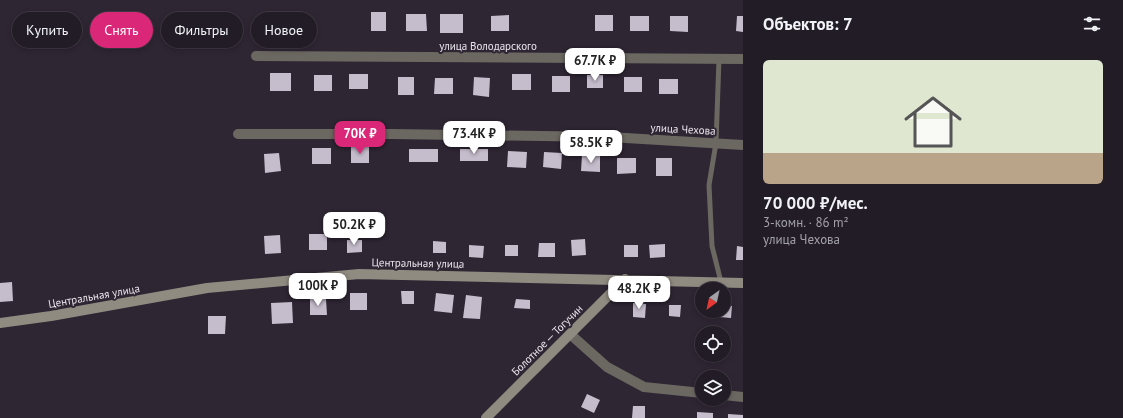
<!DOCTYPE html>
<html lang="ru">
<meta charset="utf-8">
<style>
body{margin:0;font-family:"PT Sans",sans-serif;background:#2a252e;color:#f1f3f6;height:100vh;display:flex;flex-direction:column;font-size:15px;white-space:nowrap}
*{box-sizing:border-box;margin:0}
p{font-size:13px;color:#a2a1a7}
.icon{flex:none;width:22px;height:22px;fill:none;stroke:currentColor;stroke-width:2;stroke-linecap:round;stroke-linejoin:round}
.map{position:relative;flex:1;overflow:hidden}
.side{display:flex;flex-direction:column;background:#221c26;width:380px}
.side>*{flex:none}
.guide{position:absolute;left:12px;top:12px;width:380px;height:36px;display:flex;gap:8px}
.needle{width:26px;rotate:213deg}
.tools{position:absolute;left:695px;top:282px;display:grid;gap:8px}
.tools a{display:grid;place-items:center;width:36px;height:36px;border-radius:50%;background:#221c26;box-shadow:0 2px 6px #0003,0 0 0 1px #3f3a43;font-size:20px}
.price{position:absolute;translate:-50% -34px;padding:0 9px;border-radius:8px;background:#fff;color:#222;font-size:13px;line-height:26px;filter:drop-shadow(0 1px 2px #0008)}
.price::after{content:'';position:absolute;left:50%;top:24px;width:12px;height:9px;margin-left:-6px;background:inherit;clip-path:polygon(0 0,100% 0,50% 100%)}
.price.selected{background:#db2777;color:#fff}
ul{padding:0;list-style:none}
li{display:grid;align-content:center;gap:8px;height:212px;padding:0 20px}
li+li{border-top:1px solid #3f3a43}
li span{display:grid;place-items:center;height:124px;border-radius:6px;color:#555}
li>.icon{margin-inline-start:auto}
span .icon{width:72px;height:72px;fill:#fffc;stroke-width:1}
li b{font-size:17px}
h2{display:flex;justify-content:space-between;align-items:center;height:48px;padding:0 20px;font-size:17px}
.chip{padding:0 14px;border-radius:18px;background:#221c26;box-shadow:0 2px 6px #0003,0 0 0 1px #3f3a43;font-size:14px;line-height:36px}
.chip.selected{background:#db2777;color:#fff}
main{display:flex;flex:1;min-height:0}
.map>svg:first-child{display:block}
.building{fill:#c5bccc}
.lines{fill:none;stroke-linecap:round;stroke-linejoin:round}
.lane{stroke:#6b6861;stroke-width:5}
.street{stroke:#6b6861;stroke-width:10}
.secondary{stroke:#908b81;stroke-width:10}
.labels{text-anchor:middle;stroke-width:4;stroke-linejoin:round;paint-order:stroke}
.street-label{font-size:11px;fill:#eae5ed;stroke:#2e2633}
</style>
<main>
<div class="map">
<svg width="743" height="418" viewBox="0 0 743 418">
<rect width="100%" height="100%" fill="#2e2633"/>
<path class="building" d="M371,12H386V31H371Z
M406,14H426L427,31H406Z
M440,14H463V33H440Z
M509,15V31H491V16Z
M595,15H613V31H595Z
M630,16H649V31H630Z
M670,16H688V32L670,31Z
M737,16H743V32L736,31Z
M270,73H291V91H270Z
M349,74H368V89H349Z
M512,74H531V90H512Z
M314,75H332V91H314Z
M587,75H603V88H587Z
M552,76H570V92H552Z
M398,77H414V95H398Z
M474,77L490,78L489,97L473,95Z
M624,77H642V92H624Z
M435,78H453V94H434Z
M659,79H678V94H659Z
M351,147H369V163H351Z
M312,148H331V164H312Z
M409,149H438V162H409Z
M460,149H488V161H460Z
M508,151L527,152L526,168L507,167Z
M544,152L562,153L561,169L543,167Z
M279,153L281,171L265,173L264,154Z
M582,155L600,156V172L581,171Z
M617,158H636V173L617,174Z
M656,158H672V176H656Z
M309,234H327V250H309Z
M280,235L281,253L265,254L264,236Z
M585,239L586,255L572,256L571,240Z
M347,240H362V252L347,253Z
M433,241L446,242V253H433Z
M539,243H555V257H538Z
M665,244V257L650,258L649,245Z
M469,245L484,246L483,258L469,257Z
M505,245H518V256H505Z
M624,245H638V257H624Z
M737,246L743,247V260H736Z
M12,282L13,301L0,302V283Z
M401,291H414V304H402Z
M350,293H367V310H350Z
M436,293L454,295L452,313L434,311Z
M466,295L482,297L480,319L463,318Z
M310,299H326L327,315H310Z
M516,299L530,300V309L514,308Z
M292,302L293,323L272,324L271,303Z
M633,303L646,304L645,318L633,317Z
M669,305H681L680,317L669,316Z
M724,305L732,306L731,318L719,317L720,311H724Z
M208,316H226L225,334H208Z
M587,394L600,400L594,413L581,407Z
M633,406H645V418H632Z
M697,412L713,413V418H697Z
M728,414L743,415V418H728Z"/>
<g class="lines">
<path class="lane" d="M719,59L716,143L709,185L712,246L721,282"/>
<path class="street" d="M256,56L743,59
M238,134H392L609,137L743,145
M570,334L607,367L644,387L702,393
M724,395L743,397"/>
<path class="secondary" d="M0,323L51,316L207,288L359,274L743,283
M486,418L625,279"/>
</g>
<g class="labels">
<g class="street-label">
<text x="488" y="50">улица Володарского</text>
<text transform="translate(683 129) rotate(3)" y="4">улица Чехова</text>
<text transform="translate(418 263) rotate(1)" y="4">Центральная улица</text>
<text transform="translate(94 296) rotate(-10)" y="4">Центральная улица</text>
<text transform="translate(547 340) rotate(-45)" y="4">Болотное — Тогучин</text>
</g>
</g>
</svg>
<div class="tools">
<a><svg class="needle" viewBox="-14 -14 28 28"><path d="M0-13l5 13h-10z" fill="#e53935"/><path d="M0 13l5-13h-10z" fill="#a2a1a7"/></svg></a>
<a><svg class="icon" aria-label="locate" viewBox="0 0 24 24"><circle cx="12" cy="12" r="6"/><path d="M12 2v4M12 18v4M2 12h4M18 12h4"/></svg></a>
<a><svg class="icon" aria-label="layers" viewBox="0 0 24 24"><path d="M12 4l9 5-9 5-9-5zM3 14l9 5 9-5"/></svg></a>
</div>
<b class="price" style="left:595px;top:82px">67.7K ₽</b>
<b class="price selected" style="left:360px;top:155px">70K ₽</b>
<b class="price" style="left:474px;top:155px">73.4K ₽</b>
<b class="price" style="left:591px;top:164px">58.5K ₽</b>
<b class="price" style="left:354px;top:246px">50.2K ₽</b>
<b class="price" style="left:318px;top:307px">100K ₽</b>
<b class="price" style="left:639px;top:310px">48.2K ₽</b>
<div class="guide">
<a class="chip">Купить</a>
<a class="chip selected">Снять</a>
<a class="chip">Фильтры</a>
<a class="chip">Новое</a>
</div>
</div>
<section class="side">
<h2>Объектов: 7<svg class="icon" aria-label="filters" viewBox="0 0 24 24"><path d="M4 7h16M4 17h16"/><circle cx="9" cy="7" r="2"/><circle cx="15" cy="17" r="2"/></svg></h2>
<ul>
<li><span style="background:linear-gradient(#dfe7d0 75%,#b9a48a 0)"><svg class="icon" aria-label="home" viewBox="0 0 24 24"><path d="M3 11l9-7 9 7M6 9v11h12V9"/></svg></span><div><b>70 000 ₽/мес.</b><p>3-комн. · 86 m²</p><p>улица Чехова</p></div></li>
</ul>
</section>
</main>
